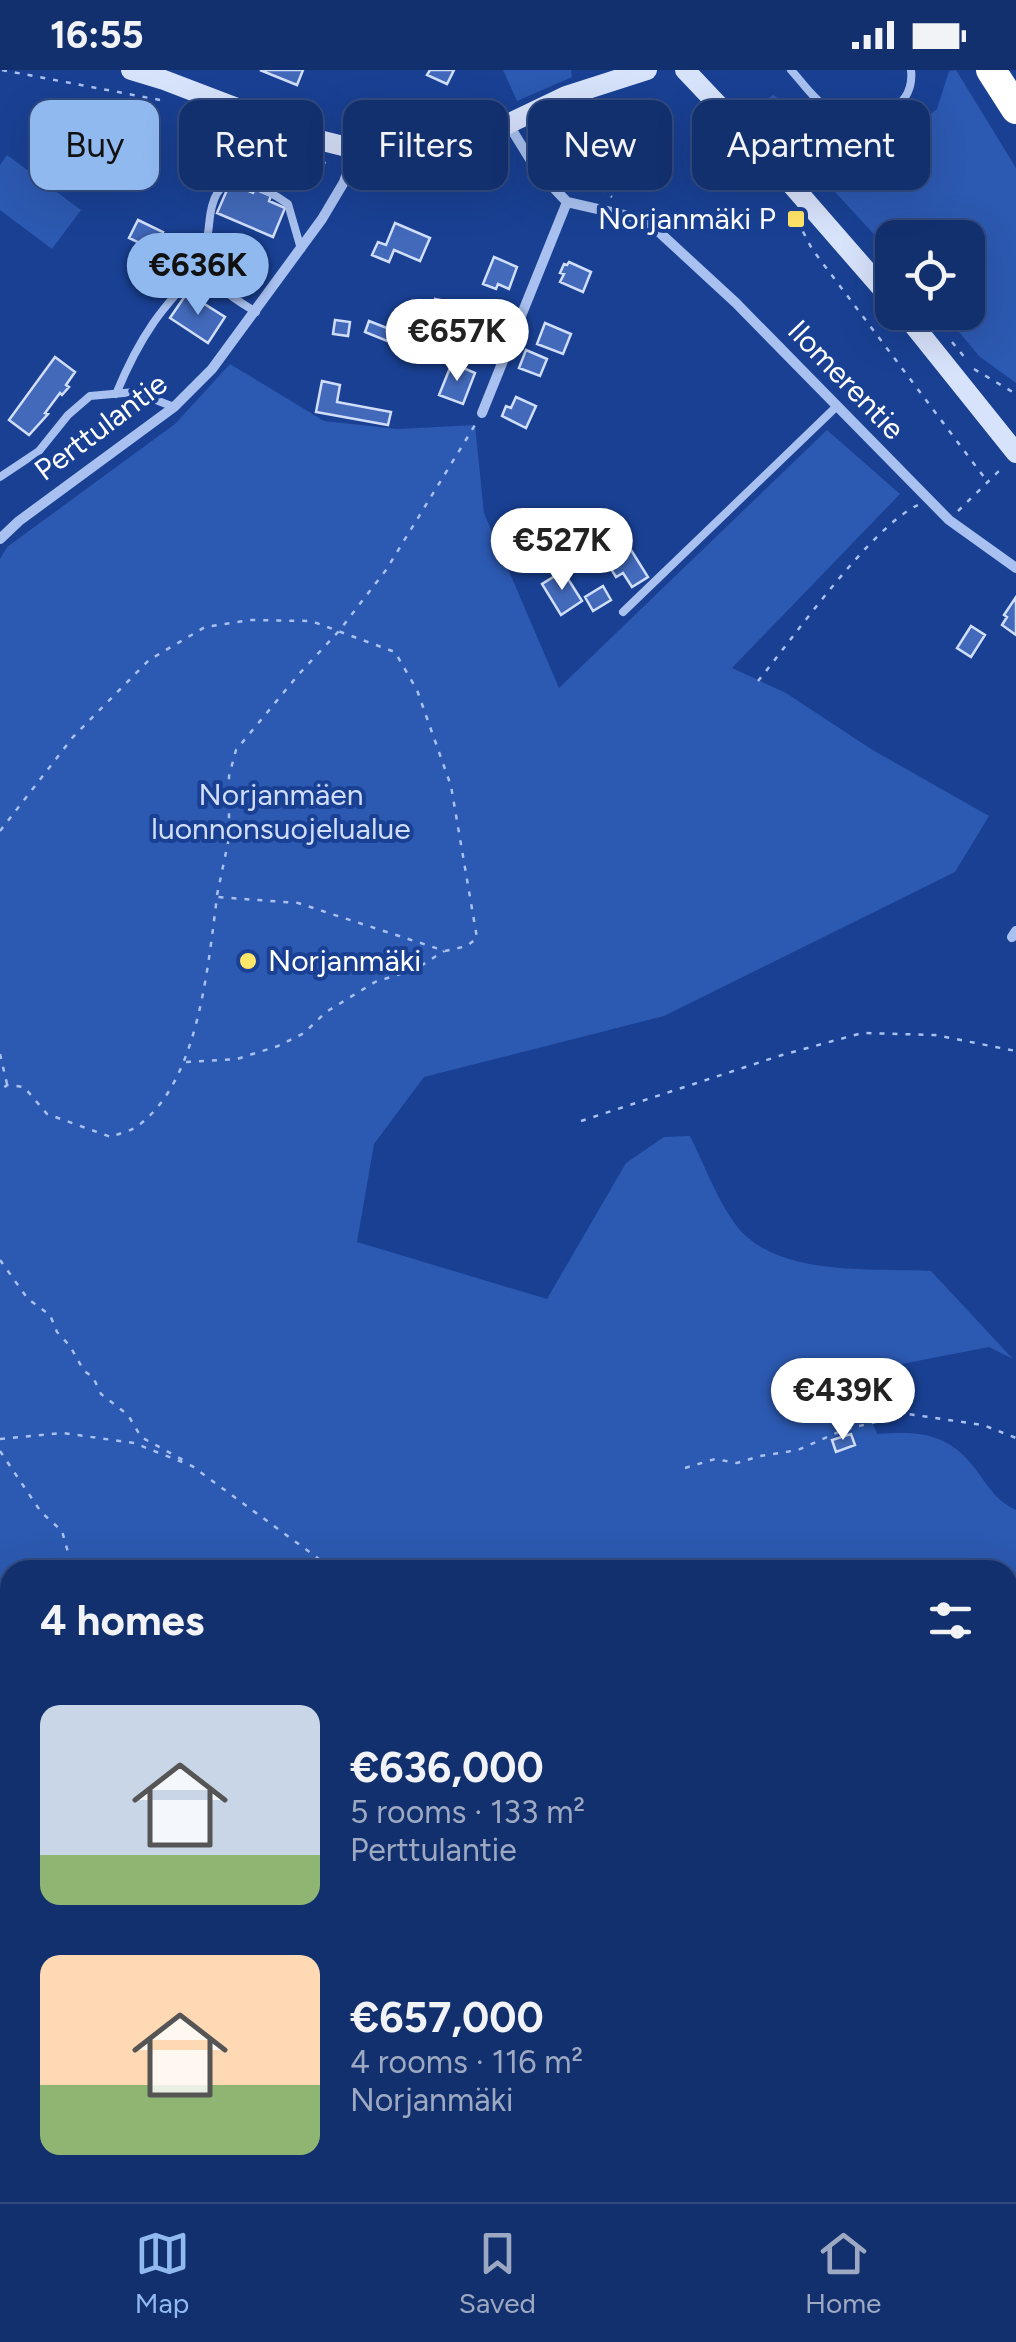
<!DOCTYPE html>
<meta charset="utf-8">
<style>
body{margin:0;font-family:Figtree,sans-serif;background:#1c3873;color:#f1f3f6;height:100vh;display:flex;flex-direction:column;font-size:38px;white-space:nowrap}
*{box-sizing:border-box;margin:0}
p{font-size:32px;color:#9da9c2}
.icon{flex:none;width:55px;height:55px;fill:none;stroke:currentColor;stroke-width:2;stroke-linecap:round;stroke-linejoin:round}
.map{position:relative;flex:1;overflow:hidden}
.side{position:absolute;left:0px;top:1490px;width:1018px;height:642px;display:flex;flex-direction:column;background:#13306e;border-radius:30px 30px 0 0;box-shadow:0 10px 40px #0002,0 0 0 2px #324b81}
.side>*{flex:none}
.top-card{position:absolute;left:30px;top:30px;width:958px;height:90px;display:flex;gap:20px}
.fabs{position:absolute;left:875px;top:150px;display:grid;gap:20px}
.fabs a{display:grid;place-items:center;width:110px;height:110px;border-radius:20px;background:#13306e;box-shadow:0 10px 40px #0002,0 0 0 2px #324b81;font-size:50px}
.price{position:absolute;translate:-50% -85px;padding:0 22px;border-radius:35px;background:#fff;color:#222;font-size:32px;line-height:65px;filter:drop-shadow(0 2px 5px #0008)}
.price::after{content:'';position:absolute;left:50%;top:60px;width:30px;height:22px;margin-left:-15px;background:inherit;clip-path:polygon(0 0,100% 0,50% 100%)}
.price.current{background:#90b9f0;color:#111}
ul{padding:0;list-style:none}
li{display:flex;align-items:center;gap:30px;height:250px;padding:0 40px}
li span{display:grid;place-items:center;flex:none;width:280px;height:200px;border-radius:20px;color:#555}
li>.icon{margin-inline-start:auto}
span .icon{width:120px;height:120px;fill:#fffc;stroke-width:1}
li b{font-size:42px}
h2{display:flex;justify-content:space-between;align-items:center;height:120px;padding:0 40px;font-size:42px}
.tag{padding:0 35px;border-radius:20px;background:#13306e;box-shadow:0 10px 40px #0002,0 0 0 2px #324b81;font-size:35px;line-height:90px}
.tag.current{background:#90b9f0;color:#111}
.status{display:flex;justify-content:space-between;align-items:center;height:70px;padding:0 50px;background:#13306e;direction:ltr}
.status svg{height:28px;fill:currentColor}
.menu{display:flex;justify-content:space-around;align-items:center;height:140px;border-top:2px solid #324b81;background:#13306e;font-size:28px;color:#9da9c2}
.menu a{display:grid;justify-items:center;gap:5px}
.menu .current{color:#90b9f0}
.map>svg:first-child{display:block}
.green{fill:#2c59b1}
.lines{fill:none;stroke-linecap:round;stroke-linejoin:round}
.stream{stroke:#9cbaf2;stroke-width:5}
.building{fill:#4269ba;stroke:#d0defb;stroke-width:2.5}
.path{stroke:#a9c1f0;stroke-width:2.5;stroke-dasharray:5 8;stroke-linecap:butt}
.lane{stroke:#a9c1f0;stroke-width:8}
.street{stroke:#a9c1f0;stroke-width:10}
.secondary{stroke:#d7e2fb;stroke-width:20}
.highway{stroke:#fff;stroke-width:30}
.poi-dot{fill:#ffe568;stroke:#194093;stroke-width:4}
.labels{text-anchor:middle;stroke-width:8;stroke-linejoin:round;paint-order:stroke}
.poi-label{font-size:30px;fill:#fff;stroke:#194093;text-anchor:end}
.street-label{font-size:30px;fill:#fff;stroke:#194093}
.park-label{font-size:30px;fill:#d0defb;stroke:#194093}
</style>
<div class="status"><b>16:55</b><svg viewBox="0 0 49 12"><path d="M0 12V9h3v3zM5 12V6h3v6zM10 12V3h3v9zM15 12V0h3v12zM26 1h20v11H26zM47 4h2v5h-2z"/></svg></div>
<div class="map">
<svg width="1016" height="2132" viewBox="0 0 1016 2132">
<rect width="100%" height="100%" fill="#194093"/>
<path class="green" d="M503,0H571L572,7L517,31Z
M956,0L1016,98V313L979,286L943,243L968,242V168H892V184L757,37L773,25L852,76L904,65L937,39L949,1Z
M7,85L81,140L52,179L0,140V95Z
M230,294L324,351L397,359L475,355L484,443L559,618L827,360L900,424L732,598L786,623L871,679L989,746L955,802L664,946L424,1007L374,1074L357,1172L547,1229L626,1093L664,1067L690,1066C704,1094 715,1125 733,1151C771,1208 870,1198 931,1201L1013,1289L989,1277L881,1298L872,1351L877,1364C921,1361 949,1363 977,1401C990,1419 996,1430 1016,1440V2132H513L506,2123L1008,2122V1500H10V1820L0,1812V489L7,477L175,354Z
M10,1899V2122L140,2123L144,2132H0V1910Z"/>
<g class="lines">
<path class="stream" d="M1008,1640L1016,1642
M692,2122L698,2132
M977,2122V2132
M863,2132L874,2122"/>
</g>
<path class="building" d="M260,0H303L297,15Z
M430,0H454L447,14L427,5Z
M230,113L253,123L255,119L271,126L269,131L285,138L273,167L217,143Z
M138,150L163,162L154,180L129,168Z
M395,153L430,168L420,191L394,180L389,192L372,185L378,172L386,175Z
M167,175L195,189L190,199L162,185Z
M494,187L517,197L509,219L498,214L496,219L483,214Z
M569,192L591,202L583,222L560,212L564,204L560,203L564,194L567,195Z
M187,223L225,247L208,273L170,248Z
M435,229L462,234L457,257L431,251Z
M335,250L350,252L348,266L333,264Z
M369,251L392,260L387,271L365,262Z
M477,252L498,256L495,269L475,265Z
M545,253L571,264L563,284L537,274Z
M526,280L547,289L540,306L519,298Z
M55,287L75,302L66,315L69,317L62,325L60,323L45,343L48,344L29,365L9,350Z
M452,293L475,303L463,334L439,325Z
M322,311L340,315L337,332L391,342L388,355L316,342Z
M516,327L536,336L526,358L502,346L506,336L511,338Z
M621,464L648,507L632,517L623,503L616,507L598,478Z
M563,501L582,531L561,545L542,514Z
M603,516L611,530L593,541L585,527Z
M1016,527V565L1002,555L1007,547L1004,545Z
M971,556L985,565L971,587L957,578Z
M851,1364L855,1375L836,1382L832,1370Z"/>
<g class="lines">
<path class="path" d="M2,0L160,30
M224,54L333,96
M537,75L548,77L612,127
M440,95L492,91L511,85
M361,101L388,100
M797,150L812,179L987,411
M952,272L966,289
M974,299L1016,324
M958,441L1002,398
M758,611C794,567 871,457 918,435
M0,761L73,667L149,590L205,557L250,550L311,551L395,582L417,620L451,716L477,868L467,876L445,881L298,833L217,827C208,895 199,1010 139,1055C132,1061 120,1063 111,1067L47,1044L24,1017L7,1015L0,1021
M217,825L229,768V706L236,680L299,604L339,561L386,500L475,355
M0,984L7,1014
M186,992L237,989L278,976L304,963L326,942L375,912L416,899L444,881
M581,1051L782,985L862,963L935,965L1016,981
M0,1190L28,1229L50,1245L57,1262L70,1276L84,1301L93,1307L101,1324L128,1345L141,1367L183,1390
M0,1369L63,1363L134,1373L192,1396L334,1500
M0,1381L41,1442L62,1461L73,1500
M685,1398L715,1389L737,1393L760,1386L798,1380L843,1360L908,1344L983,1355L1016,1368
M1008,1890L1016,1882
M0,1898L10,1870
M595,2122L602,2132"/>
<path class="lane" d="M791,0C803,13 815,31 830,40C863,57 916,44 911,0
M256,242C237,230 214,218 207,194C203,184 208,167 209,155C214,93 249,107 288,134L301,179
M116,324C140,266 161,237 206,193
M0,407L39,381L68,345L90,326L135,322L174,337
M623,542L837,336"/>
<path class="street" d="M509,55L536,99L567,132L646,150L736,233L949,450L1016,498
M482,343L567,132
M0,469L19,451L174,337L212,299L322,149L344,112L355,80
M1012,867L1016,861
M1008,1996L1016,1992
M493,2122L500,2132
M732,2132L733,2122"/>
<path class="secondary" d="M131,0L164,10L323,71L355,79L388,80L432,77L481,67L566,26L647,0
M685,0L771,91L892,230
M903,242L1016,383"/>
<path class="highway" d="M991,0L1016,39"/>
</g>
<g class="poi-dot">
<rect x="786" y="139" width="20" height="20" rx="5"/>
<circle cx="248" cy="891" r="10"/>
</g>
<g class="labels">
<g class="poi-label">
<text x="776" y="159">Norjanmäki P</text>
<text x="268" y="901" text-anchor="start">Norjanmäki</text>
</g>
<g class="street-label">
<text transform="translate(846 310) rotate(46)" y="10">Ilomerentie</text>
<text transform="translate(101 357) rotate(-37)" y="10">Perttulantie</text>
</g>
<g class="park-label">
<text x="281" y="735">Norjanmäen<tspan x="281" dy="34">luonnonsuojelualue</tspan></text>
</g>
</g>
</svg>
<div class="fabs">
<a><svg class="icon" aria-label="locate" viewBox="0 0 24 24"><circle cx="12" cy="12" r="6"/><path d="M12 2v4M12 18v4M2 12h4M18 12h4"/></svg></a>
</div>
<b class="price current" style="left:198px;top:248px">€636K</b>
<b class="price" style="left:457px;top:314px">€657K</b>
<b class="price" style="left:562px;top:523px">€527K</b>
<b class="price" style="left:843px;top:1373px">€439K</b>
<div class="top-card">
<a class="tag current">Buy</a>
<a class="tag">Rent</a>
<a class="tag">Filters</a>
<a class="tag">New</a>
<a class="tag">Apartment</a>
</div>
<section class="side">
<h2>4 homes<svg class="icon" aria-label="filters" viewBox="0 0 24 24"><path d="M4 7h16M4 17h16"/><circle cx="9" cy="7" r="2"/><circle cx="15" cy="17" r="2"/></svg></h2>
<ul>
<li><span style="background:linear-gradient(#c9d6e8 75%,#8fb573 0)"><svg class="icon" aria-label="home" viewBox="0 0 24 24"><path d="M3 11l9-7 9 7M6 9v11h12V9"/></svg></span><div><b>€636,000</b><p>5 rooms · 133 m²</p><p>Perttulantie</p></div></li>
<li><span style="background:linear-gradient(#ffd9b3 65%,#8fb573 0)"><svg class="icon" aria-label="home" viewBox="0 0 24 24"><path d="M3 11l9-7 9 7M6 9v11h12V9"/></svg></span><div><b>€657,000</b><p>4 rooms · 116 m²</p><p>Norjanmäki</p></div></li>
</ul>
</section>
</div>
<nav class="menu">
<a class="current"><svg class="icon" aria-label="map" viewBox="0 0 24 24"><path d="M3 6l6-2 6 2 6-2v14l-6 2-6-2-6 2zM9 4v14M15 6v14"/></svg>Map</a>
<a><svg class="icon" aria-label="saved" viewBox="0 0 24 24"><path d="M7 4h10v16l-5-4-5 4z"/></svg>Saved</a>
<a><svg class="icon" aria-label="home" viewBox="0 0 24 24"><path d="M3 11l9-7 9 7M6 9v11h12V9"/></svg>Home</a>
</nav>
